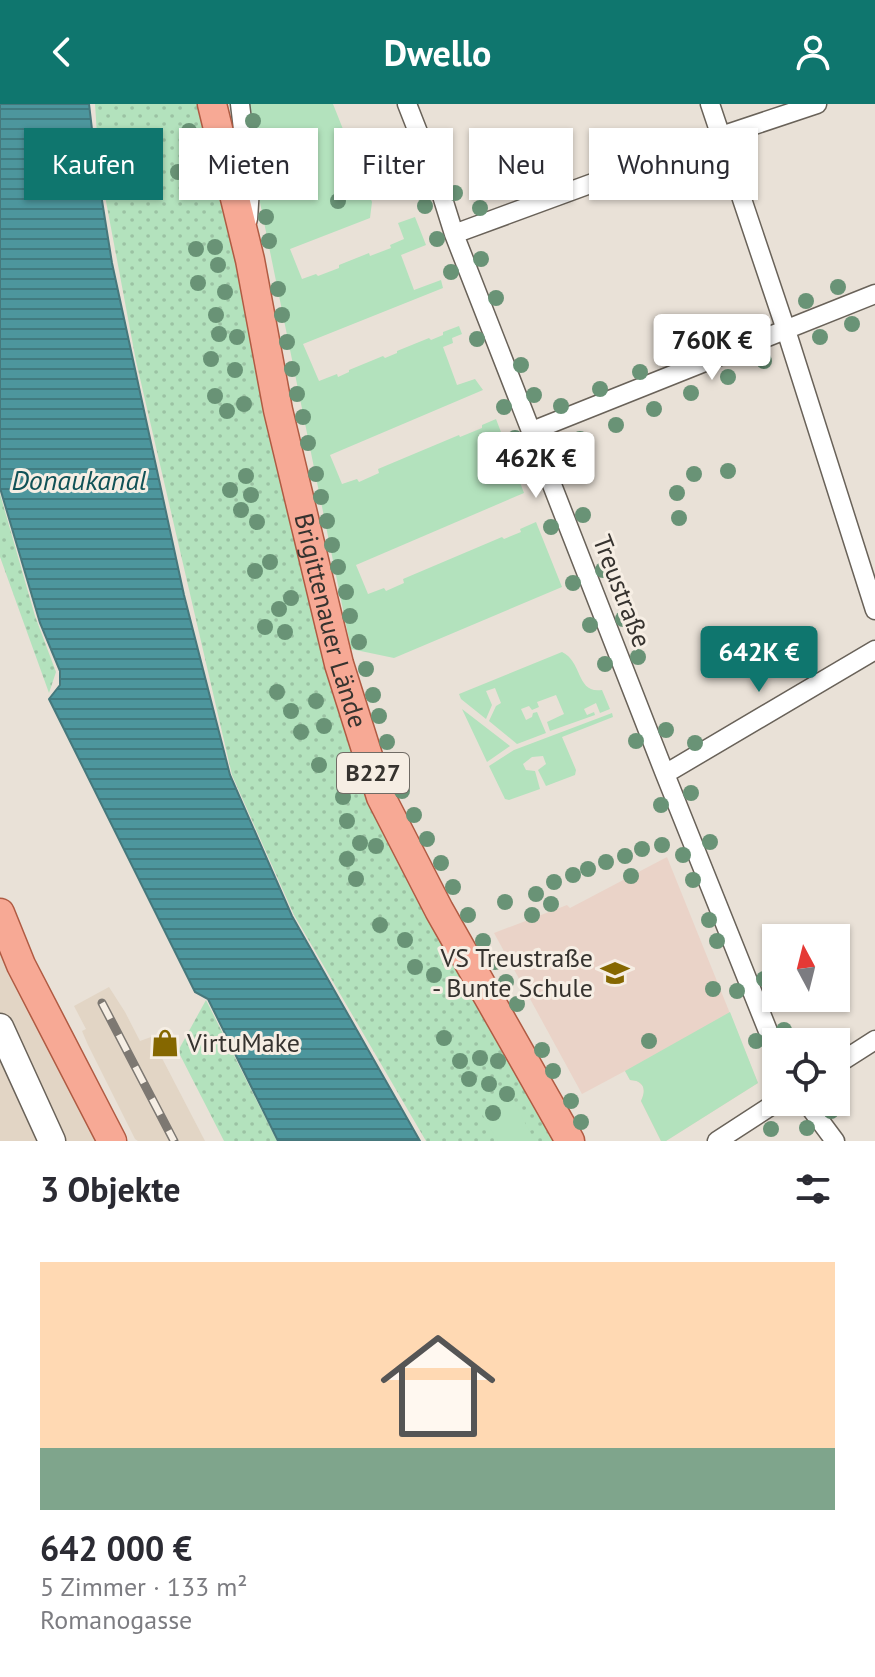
<!DOCTYPE html>
<html lang="de">
<meta charset="utf-8">
<style>
body{margin:0;font-family:"PT Sans",sans-serif;background:#f2f2f3;color:#2b2b33;height:100vh;display:flex;flex-direction:column;font-size:30px;white-space:nowrap}
*{box-sizing:border-box;margin:0}
p{font-size:26px;color:#7c7c81}
.icon{flex:none;width:44px;height:44px;fill:none;stroke:currentColor;stroke-width:2;stroke-linecap:round;stroke-linejoin:round}
.map{position:relative;height:1037px;overflow:hidden}
.sheet{display:flex;flex-direction:column;background:#fff;flex:1}
.sheet>*{flex:none}
.top-card{position:absolute;left:24px;top:24px;width:828px;height:72px;display:flex;gap:16px}
.needle{width:52px;rotate:353deg}
.fabs{position:absolute;left:762px;top:820px;display:grid;gap:16px}
.fabs a{display:grid;place-items:center;width:88px;height:88px;border-radius:0px;background:#fff;box-shadow:0 2px 6px #0004;font-size:40px}
.price{position:absolute;translate:-50% -68px;padding:0 18px;border-radius:8px;background:#fff;color:#222;font-size:26px;line-height:52px;filter:drop-shadow(0 2px 4px #0008)}
.price::after{content:'';position:absolute;left:50%;top:48px;width:24px;height:18px;margin-left:-12px;background:inherit;clip-path:polygon(0 0,100% 0,50% 100%)}
.price.current{background:#0f766e;color:#fff}
ul{padding:0;list-style:none}
li{display:grid;align-content:center;gap:16px;height:424px;padding:0 40px}
li+li{border-top:2px solid #e1e1e2}
li span{display:grid;place-items:center;height:248px;border-radius:0px;color:#555}
li>.icon{margin-inline-start:auto}
span .icon{width:144px;height:144px;fill:#fffc;stroke-width:1}
li b{font-size:34px}
h2{display:flex;justify-content:space-between;align-items:center;height:96px;padding:0 40px;font-size:34px}
.chip{padding:0 28px;border-radius:0px;background:#fff;box-shadow:0 2px 6px #0004;font-size:28px;line-height:72px}
.chip.current{background:#0f766e;color:#fff}
header{display:flex;justify-content:space-between;align-items:center;height:104px;padding:0 40px;background:#0f766e;color:#fff;font-size:36px;font-weight:600}
.map>svg:first-child{display:block}
.built{fill:#e2d5c5}
.education{fill:#ead3c8}
.grass{fill:url(#grass-dots)}
.garden{fill:#b3e2bd}
.water{fill:url(#water-rules);stroke:#46787c;stroke-width:2}
.lines{fill:none;stroke-linecap:round;stroke-linejoin:round}
.street-casing{stroke:#696259;stroke-width:21}
.secondary-casing{stroke:#696259;stroke-width:29}
.primary-casing{stroke:#b05b43;stroke-width:31}
.street{stroke:#fff;stroke-width:18}
.secondary{stroke:#fff;stroke-width:26}
.primary{stroke:#f7a995;stroke-width:28}
.rail-casing{stroke:#7d7872;stroke-width:9}
.rail{stroke:#f6eee4;stroke-width:6;stroke-dasharray:18;stroke-linecap:butt}
.tree{fill:#699376}
.labels{text-anchor:middle;stroke-width:6;stroke-linejoin:round;paint-order:stroke}
.shield{fill:#f6eee4;stroke:#706b65;stroke-width:2}
.shield-label{font-size:24px;font-weight:bold;fill:#36332f}
.street-label{font-size:26px;fill:#36332f;stroke:#f6eee4}
.poi-label{font-size:26px;fill:#36332f;stroke:#f6eee4;text-anchor:end}
.water-label{font-size:28px;font-style:italic;fill:#105257;stroke:#f6eee4}
</style>
<header><svg class="icon" aria-label="back" viewBox="0 0 24 24"><path d="M15 5l-7 7 7 7"/></svg>Dwello<svg class="icon" aria-label="person" viewBox="0 0 24 24"><circle cx="12" cy="8" r="4"/><path d="M4 21q1-7 8-7t8 7"/></svg></header>
<div class="map">
<svg width="875" height="1037" viewBox="0 0 875 1037">
<defs>
<pattern id="grass-dots" width="8" height="8" patternUnits="userSpaceOnUse" patternTransform="scale(2)"><rect width="8" height="8" fill="#b3e2bd"/><path d="M2 2h.1M6 6h.1" fill="none" stroke="#9bc2a3" stroke-width="1.8" stroke-linecap="round"/></pattern>
<pattern id="water-rules" width="6" height="5" patternUnits="userSpaceOnUse" patternTransform="scale(2)"><rect width="6" height="5" fill="#4d969d"/><path d="M0 2.5h6" fill="none" stroke="#417b80"/></pattern>
</defs>
<rect width="100%" height="100%" fill="#e9e1d7"/>
<path class="built" d="M0,815L113,1037H0Z
M109,883L125,908L140,937L151,933L205,1037H138L135,1035L88,941L82,927L86,925L74,902Z"/>
<path class="education" d="M667,753L758,979L666,1037H661L641,997L644,989L643,982L637,977L630,976L625,967L582,990L494,829L567,801L570,804Z"/>
<path class="grass" d="M95,0H201L328,568L555,1037H426L294,811L232,671L136,257L99,60Z
M0,390L35,512L56,568L49,589L0,453Z
M206,896L277,1037H224L178,947Z"/>
<path class="garden" d="M245,0H333L372,98L370,114L290,145L302,175L316,170L318,172L339,164V161L369,149L370,152L391,144L390,141L404,135L398,119L415,113L426,141L401,151L414,186L441,176L443,184L303,240L319,277L337,270L338,273L349,268V266L383,252L385,254L397,249V247L429,234L431,236L443,231V228L459,222L462,230L452,234L453,239L443,243L457,281L475,275L483,286L330,351L342,380L357,375L359,378L379,369L378,365L459,331L460,333L482,324V321L496,315L524,389L356,461L368,490L384,484L386,487L404,479L403,475L502,433L504,435L521,428L520,425L536,418L562,483L394,554L351,545L254,69Z
M562,548C583,558 576,590 602,586L610,605L600,609L596,599L584,605L587,611L594,608L595,611L550,627L547,618L564,610L556,591L537,598L539,603L532,606L529,602L521,605L526,616L532,613L533,609L537,608L546,629L517,640L489,617L496,602L501,599L495,584L486,587L492,601L486,615L461,595L459,590Z
M462,605L510,642L487,658Z
M612,609L613,613L562,633L576,666L575,671L546,682L538,666L546,660L543,652L532,653L523,660L526,666L535,667L540,685L509,696L505,695L489,662L514,646Z
M730,908L758,979L666,1037H661L641,997C646,986 645,977 630,976L625,967Z
M509,989L535,1037H498L479,1005Z"/>
<path class="water" d="M0,0H89L96,59L112,159L184,491L230,671L292,812L420,1037H278L208,895L195,888L49,595L60,581V567L40,519L0,384Z"/>
<g class="lines">
<defs>
<path id="street" d="M240,0L250,84L248,115
M407,0L438,79L454,130L665,670L776,947
M710,0L786,226L875,506
M454,130L721,32L817,0
M532,327L875,190
M665,670L875,546
M836,961L875,936
M806,998L835,1037
M717,1037L777,998"/>
<path id="secondary" d="M0,923L52,1037"/>
<g id="primary">
<path id="s1" d="M212,0L250,156L278,306L339,560L381,693L439,806L570,1037"/>
<path d="M0,809L21,861L112,1037"/>
</g>
</defs>
<use href="#street" class="street-casing"/>
<use href="#secondary" class="secondary-casing"/>
<use href="#primary" class="primary-casing"/>
<use href="#street" class="street"/>
<use href="#secondary" class="secondary"/>
<use href="#primary" class="primary"/>
<defs>
<path id="rail" d="M102,899L174,1037"/>
</defs>
<use href="#rail" class="rail-casing"/>
<use href="#rail" class="rail"/>
</g>
<g class="tree">
<circle cx="253" cy="17" r="8"/>
<circle cx="189" cy="27" r="8"/>
<circle cx="399" cy="38" r="8"/>
<circle cx="436" cy="40" r="8"/>
<circle cx="254" cy="41" r="8"/>
<circle cx="259" cy="65" r="8"/>
<circle cx="178" cy="68" r="8"/>
<circle cx="263" cy="88" r="8"/>
<circle cx="455" cy="89" r="8"/>
<circle cx="338" cy="97" r="8"/>
<circle cx="425" cy="102" r="8"/>
<circle cx="480" cy="104" r="8"/>
<circle cx="266" cy="113" r="8"/>
<circle cx="437" cy="135" r="8"/>
<circle cx="269" cy="137" r="8"/>
<circle cx="215" cy="143" r="8"/>
<circle cx="196" cy="145" r="8"/>
<circle cx="481" cy="155" r="8"/>
<circle cx="218" cy="161" r="8"/>
<circle cx="451" cy="168" r="8"/>
<circle cx="198" cy="179" r="8"/>
<circle cx="838" cy="183" r="8"/>
<circle cx="278" cy="185" r="8"/>
<circle cx="225" cy="188" r="8"/>
<circle cx="496" cy="194" r="8"/>
<circle cx="806" cy="197" r="8"/>
<circle cx="216" cy="211" r="8"/>
<circle cx="282" cy="211" r="8"/>
<circle cx="852" cy="220" r="8"/>
<circle cx="749" cy="221" r="8"/>
<circle cx="219" cy="230" r="8"/>
<circle cx="237" cy="233" r="8"/>
<circle cx="820" cy="233" r="8"/>
<circle cx="477" cy="235" r="8"/>
<circle cx="712" cy="237" r="8"/>
<circle cx="287" cy="238" r="8"/>
<circle cx="675" cy="252" r="8"/>
<circle cx="211" cy="255" r="8"/>
<circle cx="764" cy="257" r="8"/>
<circle cx="521" cy="261" r="8"/>
<circle cx="292" cy="265" r="8"/>
<circle cx="235" cy="266" r="8"/>
<circle cx="640" cy="268" r="8"/>
<circle cx="728" cy="273" r="8"/>
<circle cx="600" cy="285" r="8"/>
<circle cx="691" cy="289" r="8"/>
<circle cx="297" cy="290" r="8"/>
<circle cx="534" cy="291" r="8"/>
<circle cx="215" cy="292" r="8"/>
<circle cx="244" cy="300" r="8"/>
<circle cx="561" cy="302" r="8"/>
<circle cx="504" cy="303" r="8"/>
<circle cx="654" cy="305" r="8"/>
<circle cx="227" cy="307" r="8"/>
<circle cx="303" cy="313" r="8"/>
<circle cx="616" cy="321" r="8"/>
<circle cx="515" cy="334" r="8"/>
<circle cx="580" cy="335" r="8"/>
<circle cx="308" cy="339" r="8"/>
<circle cx="561" cy="358" r="8"/>
<circle cx="728" cy="367" r="8"/>
<circle cx="316" cy="370" r="8"/>
<circle cx="530" cy="370" r="8"/>
<circle cx="694" cy="370" r="8"/>
<circle cx="246" cy="372" r="8"/>
<circle cx="230" cy="386" r="8"/>
<circle cx="677" cy="389" r="8"/>
<circle cx="251" cy="391" r="8"/>
<circle cx="321" cy="393" r="8"/>
<circle cx="241" cy="406" r="8"/>
<circle cx="583" cy="411" r="8"/>
<circle cx="679" cy="414" r="8"/>
<circle cx="327" cy="417" r="8"/>
<circle cx="257" cy="418" r="8"/>
<circle cx="551" cy="423" r="8"/>
<circle cx="332" cy="441" r="8"/>
<circle cx="270" cy="458" r="8"/>
<circle cx="338" cy="463" r="8"/>
<circle cx="603" cy="466" r="8"/>
<circle cx="255" cy="467" r="8"/>
<circle cx="573" cy="479" r="8"/>
<circle cx="346" cy="488" r="8"/>
<circle cx="291" cy="494" r="8"/>
<circle cx="279" cy="505" r="8"/>
<circle cx="350" cy="512" r="8"/>
<circle cx="623" cy="515" r="8"/>
<circle cx="590" cy="521" r="8"/>
<circle cx="265" cy="523" r="8"/>
<circle cx="285" cy="528" r="8"/>
<circle cx="359" cy="538" r="8"/>
<circle cx="638" cy="553" r="8"/>
<circle cx="605" cy="560" r="8"/>
<circle cx="366" cy="565" r="8"/>
<circle cx="277" cy="588" r="8"/>
<circle cx="373" cy="591" r="8"/>
<circle cx="316" cy="597" r="8"/>
<circle cx="291" cy="607" r="8"/>
<circle cx="379" cy="612" r="8"/>
<circle cx="324" cy="622" r="8"/>
<circle cx="666" cy="626" r="8"/>
<circle cx="301" cy="628" r="8"/>
<circle cx="636" cy="637" r="8"/>
<circle cx="387" cy="638" r="8"/>
<circle cx="695" cy="639" r="8"/>
<circle cx="319" cy="661" r="8"/>
<circle cx="392" cy="661" r="8"/>
<circle cx="402" cy="687" r="8"/>
<circle cx="691" cy="689" r="8"/>
<circle cx="343" cy="693" r="8"/>
<circle cx="661" cy="701" r="8"/>
<circle cx="414" cy="711" r="8"/>
<circle cx="347" cy="717" r="8"/>
<circle cx="427" cy="735" r="8"/>
<circle cx="710" cy="738" r="8"/>
<circle cx="360" cy="739" r="8"/>
<circle cx="662" cy="741" r="8"/>
<circle cx="376" cy="742" r="8"/>
<circle cx="642" cy="745" r="8"/>
<circle cx="683" cy="751" r="8"/>
<circle cx="625" cy="752" r="8"/>
<circle cx="347" cy="755" r="8"/>
<circle cx="606" cy="758" r="8"/>
<circle cx="441" cy="759" r="8"/>
<circle cx="588" cy="765" r="8"/>
<circle cx="573" cy="771" r="8"/>
<circle cx="631" cy="772" r="8"/>
<circle cx="356" cy="775" r="8"/>
<circle cx="693" cy="776" r="8"/>
<circle cx="554" cy="778" r="8"/>
<circle cx="453" cy="783" r="8"/>
<circle cx="536" cy="790" r="8"/>
<circle cx="505" cy="798" r="8"/>
<circle cx="551" cy="800" r="8"/>
<circle cx="468" cy="811" r="8"/>
<circle cx="532" cy="811" r="8"/>
<circle cx="709" cy="816" r="8"/>
<circle cx="380" cy="821" r="8"/>
<circle cx="405" cy="836" r="8"/>
<circle cx="483" cy="837" r="8"/>
<circle cx="717" cy="837" r="8"/>
<circle cx="495" cy="858" r="8"/>
<circle cx="415" cy="863" r="8"/>
<circle cx="434" cy="871" r="8"/>
<circle cx="764" cy="875" r="8"/>
<circle cx="506" cy="878" r="8"/>
<circle cx="713" cy="885" r="8"/>
<circle cx="737" cy="887" r="8"/>
<circle cx="517" cy="900" r="8"/>
<circle cx="784" cy="926" r="8"/>
<circle cx="444" cy="934" r="8"/>
<circle cx="649" cy="937" r="8"/>
<circle cx="756" cy="937" r="8"/>
<circle cx="542" cy="946" r="8"/>
<circle cx="480" cy="954" r="8"/>
<circle cx="460" cy="957" r="8"/>
<circle cx="498" cy="957" r="8"/>
<circle cx="553" cy="967" r="8"/>
<circle cx="469" cy="975" r="8"/>
<circle cx="489" cy="980" r="8"/>
<circle cx="507" cy="990" r="8"/>
<circle cx="571" cy="997" r="8"/>
<circle cx="831" cy="1007" r="8"/>
<circle cx="493" cy="1009" r="8"/>
<circle cx="581" cy="1018" r="8"/>
<circle cx="807" cy="1024" r="8"/>
<circle cx="771" cy="1025" r="8"/>
</g>
<defs>
<symbol id="school-bare" viewBox="-9 -9 18 18"><path d="M0-5L7-2L0 1L-7-2ZM-4 1L0 2.5L4 1V4Q0 6-4 4Z" fill="#856700" stroke="#f6eee4" stroke-width="2.5" paint-order="stroke"/></symbol>
<symbol id="shop-bare" viewBox="-9 -9 18 18"><path d="M-5-2.5h2.3a2.7 3.5 0 0 1 5.4 0H5L5.5 6h-11ZM-1.5-2.5h3a1.5 2.3 0 0 0-3 0Z" fill="#856700" stroke="#f6eee4" stroke-width="2.5" paint-order="stroke"/></symbol>
</defs>
<g fill-rule="evenodd">
<use href="#school-bare" x="595" y="849" width="40" height="40"/>
<use href="#shop-bare" x="145" y="919" width="40" height="40"/>
</g>
<g class="labels">
<rect class="shield" x="337" y="649" width="72" height="40" rx="6"/>
<g class="shield-label">
<text x="373" y="677">B227</text>
</g>
<g class="street-label">
<text transform="translate(622 487) rotate(69)" y="9">Treustraße</text>
<text dy="9" stroke="none"><textPath href="#s1" startOffset="530">Brigittenauer Lände</textPath></text>
</g>
<g class="poi-label">
<text x="593" y="863">VS Treustraße<tspan x="593" dy="30">- Bunte Schule</tspan></text>
<text x="187" y="948" text-anchor="start">VirtuMake</text>
</g>
<g class="water-label">
<text x="79" y="386">Donaukanal</text>
</g>
</g>
</svg>
<div class="fabs">
<a><svg class="needle" viewBox="-14 -14 28 28"><path d="M0-13l5 13h-10z" fill="#e53935"/><path d="M0 13l5-13h-10z" fill="#7c7c81"/></svg></a>
<a><svg class="icon" aria-label="locate" viewBox="0 0 24 24"><circle cx="12" cy="12" r="6"/><path d="M12 2v4M12 18v4M2 12h4M18 12h4"/></svg></a>
</div>
<b class="price" style="left:712px;top:278px">760K €</b>
<b class="price" style="left:536px;top:396px">462K €</b>
<b class="price current" style="left:759px;top:590px">642K €</b>
<div class="top-card">
<a class="chip current">Kaufen</a>
<a class="chip">Mieten</a>
<a class="chip">Filter</a>
<a class="chip">Neu</a>
<a class="chip">Wohnung</a>
</div>
</div>
<section class="sheet">
<h2>3 Objekte<svg class="icon" aria-label="filters" viewBox="0 0 24 24"><path d="M4 7h16M4 17h16"/><circle cx="9" cy="7" r="2"/><circle cx="15" cy="17" r="2"/></svg></h2>
<ul>
<li><span style="background:linear-gradient(#ffd9b3 75%,#7fa58c 0)"><svg class="icon" aria-label="home" viewBox="0 0 24 24"><path d="M3 11l9-7 9 7M6 9v11h12V9"/></svg></span><div><b>642 000 €</b><p>5 Zimmer · 133 m²</p><p>Romanogasse</p></div></li>
</ul>
</section>
